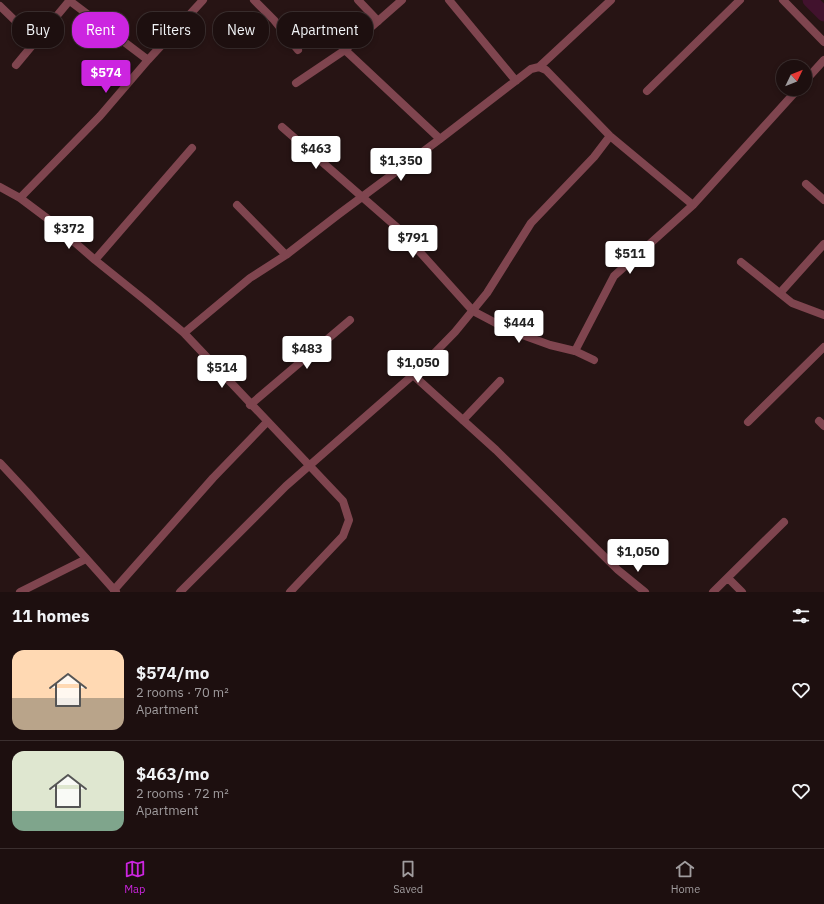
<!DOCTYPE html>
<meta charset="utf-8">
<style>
body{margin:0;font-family:"IBM Plex Sans",sans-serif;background:#251818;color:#f1f3f6;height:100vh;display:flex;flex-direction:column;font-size:15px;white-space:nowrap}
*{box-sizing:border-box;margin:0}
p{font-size:13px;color:#a09c9e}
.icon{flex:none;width:22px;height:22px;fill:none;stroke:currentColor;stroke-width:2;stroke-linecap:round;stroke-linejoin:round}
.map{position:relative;height:592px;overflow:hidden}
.sheet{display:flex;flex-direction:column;background:#1d0f0f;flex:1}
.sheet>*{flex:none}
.top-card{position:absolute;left:12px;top:12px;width:400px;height:36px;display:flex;gap:8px}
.needle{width:26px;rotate:47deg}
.controls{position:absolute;left:776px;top:60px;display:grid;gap:8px}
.controls a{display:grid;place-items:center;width:36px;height:36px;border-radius:50%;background:#1d0f0f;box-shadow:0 2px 6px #0003,0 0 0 1px #3b2f2f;font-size:20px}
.price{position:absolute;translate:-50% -34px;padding:0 9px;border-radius:4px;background:#fff;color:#222;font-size:13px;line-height:26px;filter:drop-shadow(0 1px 2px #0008)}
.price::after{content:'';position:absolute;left:50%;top:24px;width:12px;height:9px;margin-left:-6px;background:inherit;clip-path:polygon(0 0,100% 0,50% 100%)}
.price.current{background:#cc25e0;color:#fff}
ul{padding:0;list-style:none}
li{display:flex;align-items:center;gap:12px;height:100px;padding:0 12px}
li+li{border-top:1px solid #3b2f2f}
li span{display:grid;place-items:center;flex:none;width:112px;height:80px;border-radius:12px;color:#555}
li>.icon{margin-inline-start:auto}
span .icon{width:48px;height:48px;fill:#fffc;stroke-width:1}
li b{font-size:17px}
h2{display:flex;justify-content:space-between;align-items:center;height:48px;padding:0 12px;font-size:17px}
.tag{padding:0 14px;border-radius:16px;background:#1d0f0f;box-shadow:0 2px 6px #0003,0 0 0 1px #3b2f2f;font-size:14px;line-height:36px}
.tag.current{background:#cc25e0;color:#fff}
.tabs{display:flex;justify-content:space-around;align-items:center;height:56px;border-top:1px solid #3b2f2f;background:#1d0f0f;font-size:11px;color:#a09c9e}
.tabs a{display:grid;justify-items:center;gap:2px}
.tabs .current{color:#cc25e0}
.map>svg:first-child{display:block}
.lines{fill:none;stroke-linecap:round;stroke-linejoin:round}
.canal{stroke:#41122d;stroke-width:15}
.service{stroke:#7f454f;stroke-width:8}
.minor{stroke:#7f454f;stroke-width:8}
.tertiary{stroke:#7f454f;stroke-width:8}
</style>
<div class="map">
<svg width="824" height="592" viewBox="0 0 824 592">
<rect width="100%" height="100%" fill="#271414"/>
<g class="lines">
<path class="canal" d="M810,0L824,14"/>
<path class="service" d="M358,0L378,21
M647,91L740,0
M806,184L824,200
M780,293L824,244
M575,351L594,360
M463,420L500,381
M748,422L824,347"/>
<path class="minor" d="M254,0L274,20L298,50
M449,0L516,81
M783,0L824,42
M70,1L148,60
M0,6L36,41
M345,50L440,139
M16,65L70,0
M539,67L611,0
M805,81L824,60
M296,83L345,50L402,0
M282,127L400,230L473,311L509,330L550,345L575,351L614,276L693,205L798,89
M0,187L20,198L48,219L95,260L146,301L184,333L343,501L349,520L343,536L290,592
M20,198L100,116L148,60L203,0
M237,205L286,255
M95,260L192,148
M741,262L792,303L824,315
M184,333L250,278L286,255L339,214L440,139L531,69L539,67L546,70L610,136L693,205
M413,375L496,450L618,570L645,592
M250,405L350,320
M819,421L824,426
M728,578L742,592
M114,590L213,478L267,422
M20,592L86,559
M180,592L286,486L413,375L455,332L487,293L531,223L594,157L610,136
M713,592L784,522"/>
<path class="tertiary" d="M0,463L27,492L116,592"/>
</g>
</svg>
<div class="controls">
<a><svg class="needle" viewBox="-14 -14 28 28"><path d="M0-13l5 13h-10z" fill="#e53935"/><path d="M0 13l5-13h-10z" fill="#a09c9e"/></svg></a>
</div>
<b class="price current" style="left:106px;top:94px">$574</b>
<b class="price" style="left:316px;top:170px">$463</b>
<b class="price" style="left:401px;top:182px">$1,350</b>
<b class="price" style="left:69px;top:250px">$372</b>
<b class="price" style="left:413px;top:259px">$791</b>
<b class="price" style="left:630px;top:275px">$511</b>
<b class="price" style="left:519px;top:344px">$444</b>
<b class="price" style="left:307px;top:370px">$483</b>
<b class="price" style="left:418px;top:384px">$1,050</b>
<b class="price" style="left:222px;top:389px">$514</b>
<b class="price" style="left:638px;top:573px">$1,050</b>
<div class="top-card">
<a class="tag">Buy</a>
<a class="tag current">Rent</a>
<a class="tag">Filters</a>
<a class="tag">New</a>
<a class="tag">Apartment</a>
</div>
</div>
<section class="sheet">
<h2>11 homes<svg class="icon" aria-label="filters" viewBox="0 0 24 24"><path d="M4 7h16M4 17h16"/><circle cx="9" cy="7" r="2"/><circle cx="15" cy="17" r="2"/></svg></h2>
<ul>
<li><span style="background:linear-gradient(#ffd9b3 60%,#b9a48a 0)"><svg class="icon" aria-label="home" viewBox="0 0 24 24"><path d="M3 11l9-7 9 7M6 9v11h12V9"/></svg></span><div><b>$574/mo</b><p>2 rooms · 70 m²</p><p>Apartment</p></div><svg class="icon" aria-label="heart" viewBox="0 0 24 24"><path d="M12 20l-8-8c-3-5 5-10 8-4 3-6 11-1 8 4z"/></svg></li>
<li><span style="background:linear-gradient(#dfe7d0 75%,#7fa58c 0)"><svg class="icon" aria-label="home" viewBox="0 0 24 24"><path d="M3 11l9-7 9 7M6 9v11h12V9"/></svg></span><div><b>$463/mo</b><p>2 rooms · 72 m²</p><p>Apartment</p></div><svg class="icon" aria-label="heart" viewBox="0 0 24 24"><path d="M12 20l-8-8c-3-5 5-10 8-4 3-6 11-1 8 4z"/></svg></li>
</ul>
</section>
<nav class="tabs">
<a class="current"><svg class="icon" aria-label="map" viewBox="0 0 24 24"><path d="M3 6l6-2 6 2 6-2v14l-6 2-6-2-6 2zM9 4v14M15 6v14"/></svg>Map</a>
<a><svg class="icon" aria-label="saved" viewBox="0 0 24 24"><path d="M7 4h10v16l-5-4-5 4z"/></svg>Saved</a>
<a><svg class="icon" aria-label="home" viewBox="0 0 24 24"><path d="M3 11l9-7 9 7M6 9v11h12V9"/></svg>Home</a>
</nav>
